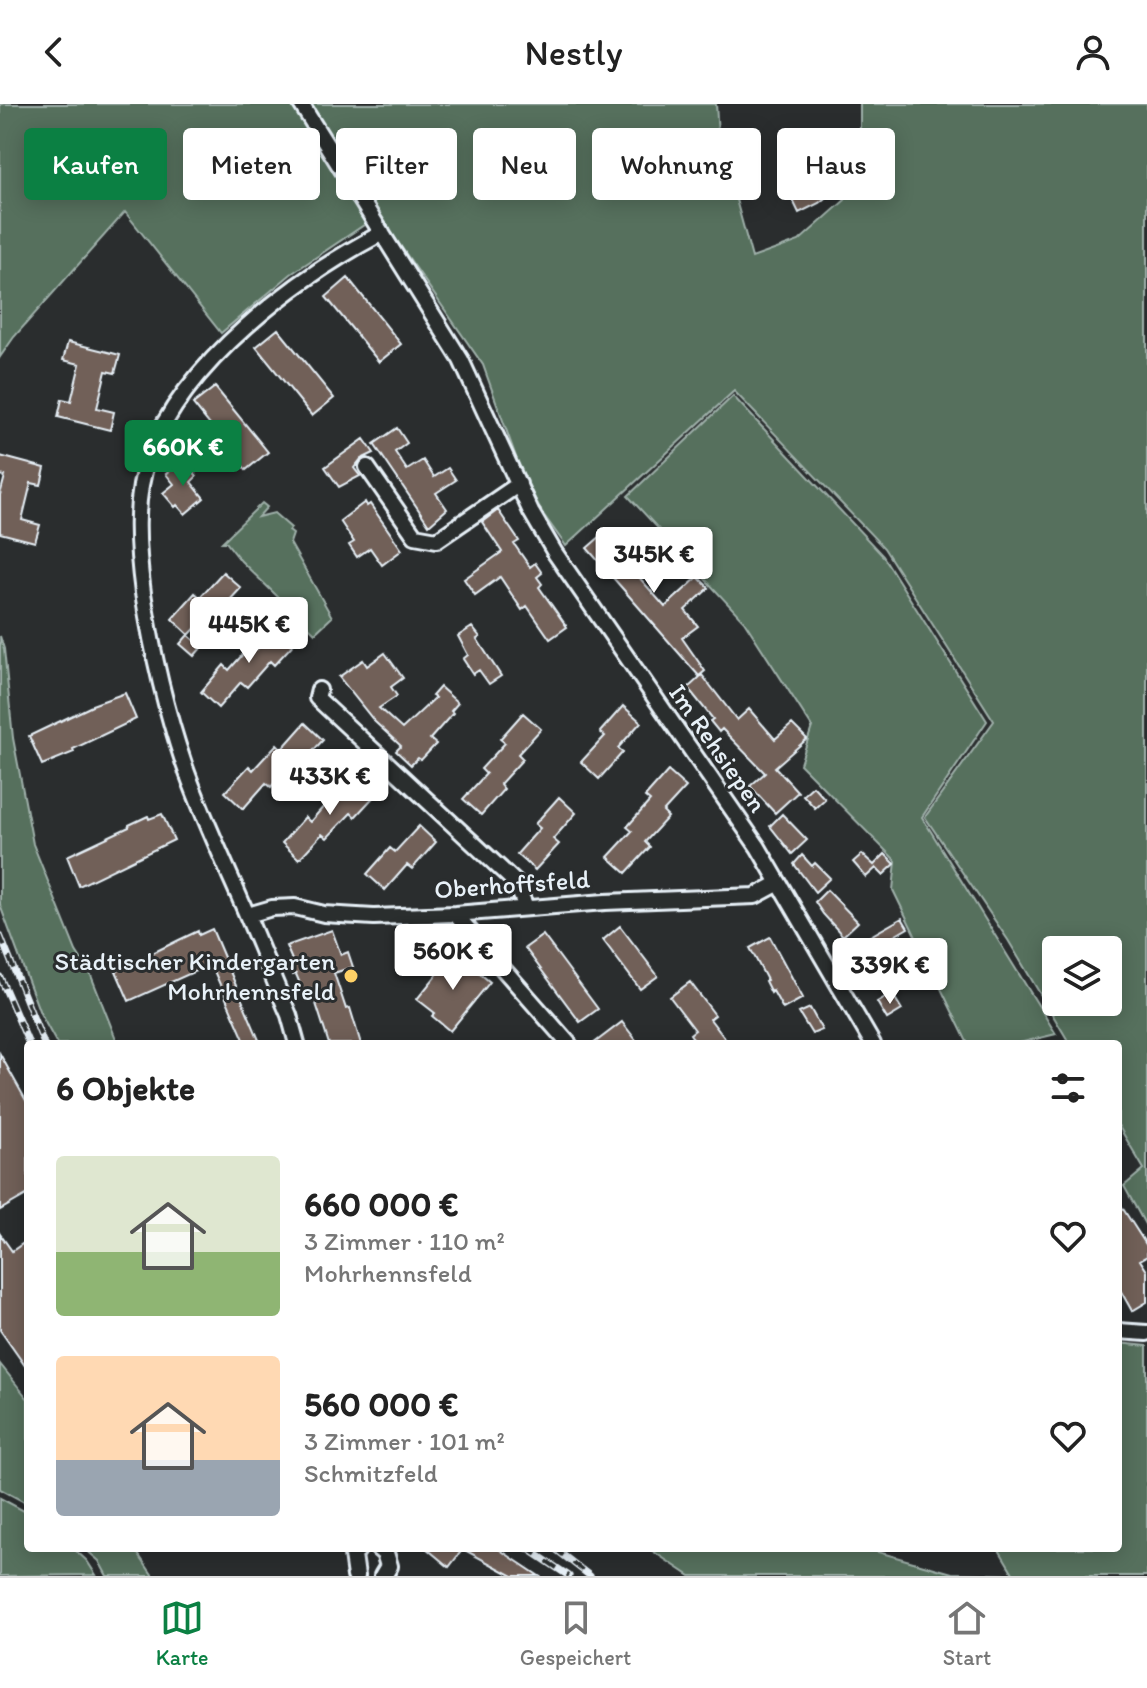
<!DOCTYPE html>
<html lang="de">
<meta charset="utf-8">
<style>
body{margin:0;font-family:Itim,sans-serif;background:#f6f6f6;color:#222;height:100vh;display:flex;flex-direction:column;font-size:30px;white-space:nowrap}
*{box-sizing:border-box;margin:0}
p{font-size:26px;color:#767676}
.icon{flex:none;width:44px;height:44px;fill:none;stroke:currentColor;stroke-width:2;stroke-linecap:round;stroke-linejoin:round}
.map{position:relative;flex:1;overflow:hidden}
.details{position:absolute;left:24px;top:936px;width:1098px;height:512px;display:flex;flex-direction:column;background:#fff;border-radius:8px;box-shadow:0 4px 20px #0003}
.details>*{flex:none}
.guide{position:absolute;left:24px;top:24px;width:1100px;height:72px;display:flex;gap:16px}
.fabs{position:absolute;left:1042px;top:832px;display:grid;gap:16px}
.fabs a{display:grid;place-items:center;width:80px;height:80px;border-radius:8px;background:#fff;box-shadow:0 4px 20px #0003;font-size:40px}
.price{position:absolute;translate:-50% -68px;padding:0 18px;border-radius:8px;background:#fff;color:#222;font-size:26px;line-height:52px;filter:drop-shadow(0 2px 4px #0008)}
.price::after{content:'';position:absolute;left:50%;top:48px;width:24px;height:18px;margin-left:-12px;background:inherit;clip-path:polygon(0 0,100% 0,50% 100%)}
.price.active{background:#0b8043;color:#fff}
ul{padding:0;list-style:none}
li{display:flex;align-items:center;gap:24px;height:200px;padding:0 32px}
li span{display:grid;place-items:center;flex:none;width:224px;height:160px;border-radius:8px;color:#555}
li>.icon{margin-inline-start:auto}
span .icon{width:96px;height:96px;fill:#fffc;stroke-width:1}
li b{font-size:34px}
h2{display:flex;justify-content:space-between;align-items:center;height:96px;padding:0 32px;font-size:34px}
.pill{padding:0 28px;border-radius:8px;background:#fff;box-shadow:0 4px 20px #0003;font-size:28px;line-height:72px}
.pill.active{background:#0b8043;color:#fff}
header{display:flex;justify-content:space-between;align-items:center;height:104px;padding:0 32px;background:#fff;font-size:36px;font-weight:600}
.tab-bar{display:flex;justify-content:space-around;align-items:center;height:112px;border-top:2px solid #e0e0e0;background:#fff;font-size:22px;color:#767676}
.tab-bar a{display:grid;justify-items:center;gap:4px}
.tab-bar .active{color:#0b8043}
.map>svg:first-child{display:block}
.green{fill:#56705d;stroke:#9fb0aa;stroke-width:2;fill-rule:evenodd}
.building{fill:#716059;stroke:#e8f1f8;stroke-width:2}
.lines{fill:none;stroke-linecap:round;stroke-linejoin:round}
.minor-casing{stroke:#e8f1f8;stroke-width:20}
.tertiary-casing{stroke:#e8f1f8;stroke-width:22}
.minor{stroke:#2a2d2e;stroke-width:14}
.tertiary{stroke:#2a2d2e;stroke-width:16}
.rail-casing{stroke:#e8f1f8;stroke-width:7}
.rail{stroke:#2a2d2e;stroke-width:4;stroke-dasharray:12;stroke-linecap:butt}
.poi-dot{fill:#ffd166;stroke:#2a2d2e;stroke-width:3}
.labels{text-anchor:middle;stroke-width:6;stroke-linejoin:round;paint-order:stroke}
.street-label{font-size:26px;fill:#e8f1f8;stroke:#2a2d2e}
.poi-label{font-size:26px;fill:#e8f1f8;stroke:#2a2d2e;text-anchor:end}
</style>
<header><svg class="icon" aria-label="back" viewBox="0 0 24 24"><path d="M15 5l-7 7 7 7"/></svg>Nestly<svg class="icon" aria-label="person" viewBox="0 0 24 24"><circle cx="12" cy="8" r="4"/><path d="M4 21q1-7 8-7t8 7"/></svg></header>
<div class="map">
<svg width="1147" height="1472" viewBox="0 0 1147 1472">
<rect width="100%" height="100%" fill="#2a2d2e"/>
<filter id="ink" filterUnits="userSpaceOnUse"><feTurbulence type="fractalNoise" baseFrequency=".0125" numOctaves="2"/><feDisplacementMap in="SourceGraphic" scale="16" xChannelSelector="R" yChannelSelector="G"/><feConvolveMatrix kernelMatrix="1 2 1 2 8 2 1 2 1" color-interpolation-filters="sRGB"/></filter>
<g filter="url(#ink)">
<path class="green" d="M0,0H716L718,30L752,154L799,137L845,96L860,39V0H1147V1124L1124,1082L1144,1065L1118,1021V940H1070L1008,836L925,713L994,617L884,444L734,287L566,442L543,410L521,367L483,261L379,111L291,170L221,229L125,108L14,233L0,253ZM1056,846H1108V898H1056Z
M733,292L883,452L987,617L922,713L1056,930L1015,940H968L893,786L896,757L800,660L812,623L744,517L628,392Z
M262,399L267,403L258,413L274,409L291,424L289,427L293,430L290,439L332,513L315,529L241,457L226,438H222Z
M0,532L4,545L13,634L33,740L76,847L90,869L118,940H57L40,909L0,801Z
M1118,1239L1147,1242V1472H690L648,1444H864L952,1469L1014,1471L998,1444H1118Z
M0,1260L28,1295V1400L0,1385Z
M0,1394L28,1409V1444H73L87,1457L96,1471L0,1472Z
M84,1444H134L153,1472H107L99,1457Z"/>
<path class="building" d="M836,46L846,58L831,70L840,82L819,99L799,109L784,78L802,69L803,73Z
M348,174L401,240L379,258L326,193Z
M278,225L334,294L312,312L256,243Z
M68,238L120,251L115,269L106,267L97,304L114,308L110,326L58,313L62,295L71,297L80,260L63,256Z
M215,283L268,348L246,366L193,300Z
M397,324L407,339L395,348L407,366L423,356L434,373L448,364L456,376L436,389L447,405L429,421L374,340Z
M364,335L374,349L361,355L354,364L360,372L339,383L325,363Z
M0,352L45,364L41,381L31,379L22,416L40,421L35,438L0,429V391L5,372L0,371Z
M184,356L197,372L191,378L204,394L185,410L177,401L175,403L163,389L174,380L166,370Z
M365,398L367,402L370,400L402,446L382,461L370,444L357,453L349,441L354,438L340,417Z
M498,406L519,437L514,440L530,463L535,459L542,469L537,473L542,480L539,483L567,523L550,535L527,502L522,506L500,473L475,491L464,475L502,448L482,418Z
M601,432L627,461L659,432L669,443L638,472L665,503L698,473L709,484L685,506L698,522L682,534L705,567L699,572L587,444Z
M223,468L241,484L217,510L213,506L189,531L172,515L195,489L200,493Z
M280,519L298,535L274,561L270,557L247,583L241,578L218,604L201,588L224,561L229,566L252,540L257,545Z
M472,523L480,533L477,535L501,572L489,580L479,566L473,570L463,555L468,551L458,532Z
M188,531L202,543L194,552L180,540Z
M385,549L403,574L391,583L397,592L379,604L402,625L435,594L432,592L440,583L458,599L451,607L453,609L430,635L436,640L421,656L418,654L411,661L396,647L401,642L375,618L339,573L363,556L367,562Z
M702,571L737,616L749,605L775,635L792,620L807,635L775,663L798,688L775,709L750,682L765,669L722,625L719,628L710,617L713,615L688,584Z
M125,589L136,615L73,645L74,648L42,661L29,632L92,602V601Z
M623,602L641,618L618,644L623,648L599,675L581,658L605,632L600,628Z
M523,609L541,625L518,650L523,655L500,680L504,685L481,711L463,695L486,670L481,665L505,639L500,635Z
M305,619L323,636L299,662L294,657L271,683L266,679L243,705L225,688L249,662L253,666L277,640L282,645Z
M668,667L686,683L663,708L668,713L645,738L650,743L626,769L608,753L632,727L627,723L650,697L645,693Z
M361,671L379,687L355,713L351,709L327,734L322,730L299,755L282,739L305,713L310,718L333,692L338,697Z
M813,682L825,695L815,704L803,691Z
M559,693L576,709L553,735L559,740L535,766L517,750L540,724L535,720Z
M162,710L174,736L79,782L67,752L129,723V721L148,712L149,715Z
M782,710L807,736L792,750L770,722Z
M419,722L436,738L412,765L407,761L385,786L367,770L390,744L395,748Z
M862,750L874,761L885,750L895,760L883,771L876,764L866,773L853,758Z
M802,751L812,762L815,759L830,774L815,788L794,760Z
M827,786L858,818L843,832L823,810L815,798Z
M902,814L908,824L870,846L881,864L865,875L854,858L864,853L853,842Z
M620,822L658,872L640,885L603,836Z
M212,825L259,936L249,940H246L211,860L129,897L116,867L179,836L198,827L199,831Z
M332,826L341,851L348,848L353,863L334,869L346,905L350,904L361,940H329L311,884L303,887L296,870L293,871L289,857L292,856L286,842Z
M543,831L598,905L580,918L525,844Z
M770,833L803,894L783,905L773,887L771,889L765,877L767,876L750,844Z
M452,852L469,867L472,863L490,878L450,927L432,912L435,909L417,895Z
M690,878L715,911L710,915L729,940H697L690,930L695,926L670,893Z
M892,889L902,906L887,915L877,898Z
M810,904L822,926L812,930L799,909Z
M622,918L639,940H593Z
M0,950L28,1000V1090L0,1106Z
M1118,1097L1147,1142V1152L1140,1156L1147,1167V1198L1132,1207L1118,1182Z
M0,1130L12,1147L28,1136V1266L0,1226Z
M426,1444H497L539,1472H513L463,1445L449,1463Z"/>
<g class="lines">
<defs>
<path id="minor" d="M301,0L461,256L531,408L555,449L758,743L873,940
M367,363L415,432L437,436L519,380
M319,586L317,594L515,778L526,803
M455,810L569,940
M248,811L272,804L295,803L324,810L374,813L455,810L605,798L755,792L779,779
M297,940L289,911C269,865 251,818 230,772C214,735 197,698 184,660C165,604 152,546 143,489C137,444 133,394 149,351C185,258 296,174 382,129
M1118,1227L1147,1229"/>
<path id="tertiary" d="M379,1444L385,1449L389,1462L383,1472
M356,1472L353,1451L358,1444"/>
</defs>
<use href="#minor" class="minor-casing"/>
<use href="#tertiary" class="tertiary-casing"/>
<use href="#minor" class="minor"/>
<use href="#tertiary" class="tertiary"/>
<defs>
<path id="rail" d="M0,831L44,940
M0,873L29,940
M527,1444L569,1472
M554,1444L590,1472"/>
</defs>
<use href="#rail" class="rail-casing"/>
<use href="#rail" class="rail"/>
</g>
</g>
<circle class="poi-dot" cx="351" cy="872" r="8"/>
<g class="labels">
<g class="street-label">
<text transform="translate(718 644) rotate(55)" y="9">Im Rehsiepen</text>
<text transform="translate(512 780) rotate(-4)" y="9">Oberhoffsfeld</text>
</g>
<g class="poi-label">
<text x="335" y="866">Städtischer Kindergarten<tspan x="335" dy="30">Mohrhennsfeld</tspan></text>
</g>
</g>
</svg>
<div class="fabs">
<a><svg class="icon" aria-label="layers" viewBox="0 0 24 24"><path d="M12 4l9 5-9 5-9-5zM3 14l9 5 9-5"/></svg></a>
</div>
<b class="price active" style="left:183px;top:384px">660K €</b>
<b class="price" style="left:654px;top:491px">345K €</b>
<b class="price" style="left:249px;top:561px">445K €</b>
<b class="price" style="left:330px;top:713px">433K €</b>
<b class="price" style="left:453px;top:888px">560K €</b>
<b class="price" style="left:890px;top:902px">339K €</b>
<div class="guide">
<a class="pill active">Kaufen</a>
<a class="pill">Mieten</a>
<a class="pill">Filter</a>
<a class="pill">Neu</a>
<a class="pill">Wohnung</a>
<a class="pill">Haus</a>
</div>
<section class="details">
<h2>6 Objekte<svg class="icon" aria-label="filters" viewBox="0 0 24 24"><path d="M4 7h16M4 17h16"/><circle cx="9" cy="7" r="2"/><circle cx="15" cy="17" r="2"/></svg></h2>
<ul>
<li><span style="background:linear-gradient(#dfe7d0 60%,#8fb573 0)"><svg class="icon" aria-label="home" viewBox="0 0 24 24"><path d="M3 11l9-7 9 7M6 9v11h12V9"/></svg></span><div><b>660 000 €</b><p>3 Zimmer · 110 m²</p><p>Mohrhennsfeld</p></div><svg class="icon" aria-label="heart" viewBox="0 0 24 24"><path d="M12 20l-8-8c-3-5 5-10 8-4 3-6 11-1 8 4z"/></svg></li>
<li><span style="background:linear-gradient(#ffd9b3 65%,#9aa5b1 0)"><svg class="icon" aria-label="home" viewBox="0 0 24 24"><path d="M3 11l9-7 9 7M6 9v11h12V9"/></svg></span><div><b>560 000 €</b><p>3 Zimmer · 101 m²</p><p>Schmitzfeld</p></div><svg class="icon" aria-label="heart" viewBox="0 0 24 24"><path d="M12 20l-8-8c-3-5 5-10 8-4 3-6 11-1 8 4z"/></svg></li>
</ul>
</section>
</div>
<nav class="tab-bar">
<a class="active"><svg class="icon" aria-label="map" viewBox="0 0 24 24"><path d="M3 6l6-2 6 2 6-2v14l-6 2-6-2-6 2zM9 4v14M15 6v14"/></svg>Karte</a>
<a><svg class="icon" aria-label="saved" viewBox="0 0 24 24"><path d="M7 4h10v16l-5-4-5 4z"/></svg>Gespeichert</a>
<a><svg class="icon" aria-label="home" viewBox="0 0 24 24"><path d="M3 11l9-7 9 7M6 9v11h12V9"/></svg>Start</a>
</nav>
